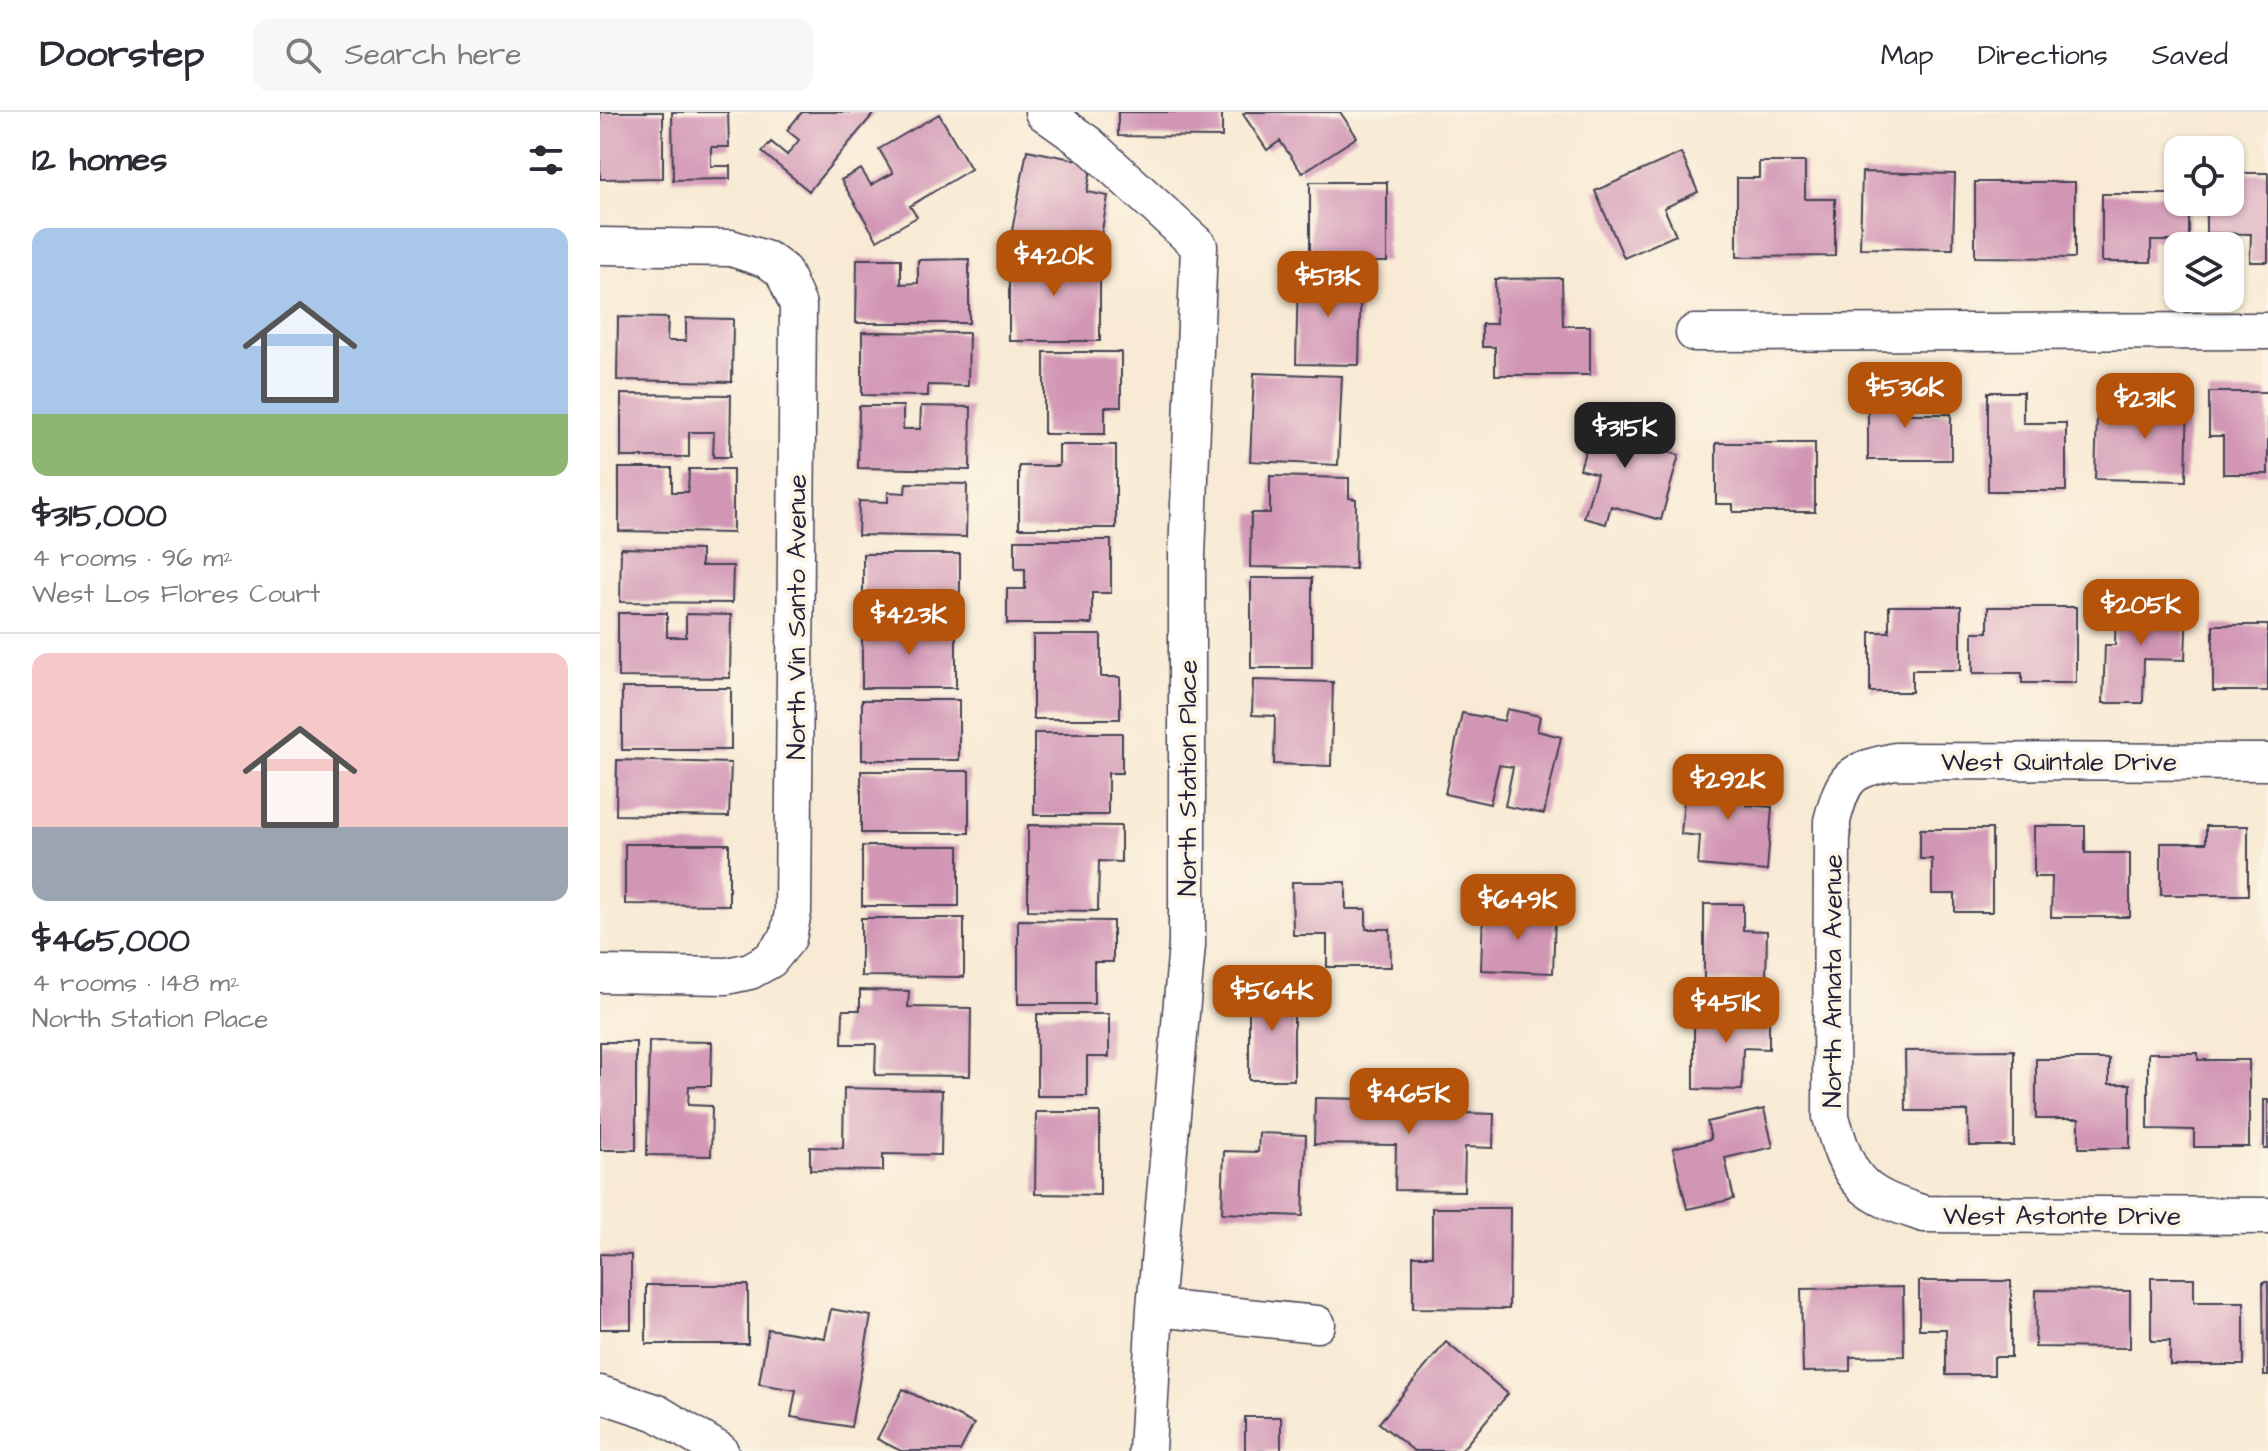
<!DOCTYPE html>
<meta charset="utf-8">
<style>
body{margin:0;font-family:"Architects Daughter",sans-serif;background:#f7f7f7;color:#2b2b33;height:100vh;display:flex;flex-direction:column;font-size:30px;white-space:nowrap}
*{box-sizing:border-box;margin:0}
p{font-size:26px;color:#7c7c81}
.icon{flex:none;width:44px;height:44px;fill:none;stroke:currentColor;stroke-width:2;stroke-linecap:round;stroke-linejoin:round}
.map{position:relative;flex:1;overflow:hidden}
.details{display:flex;flex-direction:column;background:#fff;width:600px}
.details>*{flex:none}
.fabs{position:absolute;left:1564px;top:24px;display:grid;gap:16px}
.fabs a{display:grid;place-items:center;width:80px;height:80px;border-radius:16px;background:#fff;box-shadow:0 2px 6px #0004;font-size:40px}
.price{position:absolute;translate:-50% -68px;padding:0 18px;border-radius:16px;background:#b45309;color:#fff;font-size:26px;line-height:52px;filter:drop-shadow(0 2px 4px #0008)}
.price::after{content:'';position:absolute;left:50%;top:48px;width:24px;height:18px;margin-left:-12px;background:inherit;clip-path:polygon(0 0,100% 0,50% 100%)}
.price.selected{background:#222;color:#fff}
ul{padding:0;list-style:none}
li{display:grid;align-content:center;gap:16px;height:424px;padding:0 32px}
li+li{border-top:2px solid #e1e1e2}
li span{display:grid;place-items:center;height:248px;border-radius:16px;color:#555}
li>.icon{margin-inline-start:auto}
span .icon{width:144px;height:144px;fill:#fffc;stroke-width:1}
li b{font-size:34px}
h2{display:flex;justify-content:space-between;align-items:center;height:96px;padding:0 32px;font-size:34px}
header{display:flex;align-items:center;gap:48px;box-sizing:border-box;height:112px;padding:0 40px;background:#fff;border-bottom:2px solid #e1e1e2}
header strong{font-size:38px}
nav{display:flex;gap:44px;margin-inline-start:auto;font-size:28px}
.search{width:560px;height:72px;background:#f7f7f7;display:flex;align-items:center;gap:20px;box-sizing:border-box;padding:0 28px;border-radius:16px;color:#7c7c81;font-size:30px}
main{display:flex;flex:1;min-height:0}
.map>svg:first-child{display:block}
.building{fill:#d296b5}
.lines{fill:none;stroke-linecap:round;stroke-linejoin:round}
.minor-casing{stroke:#424052;stroke-width:39}
.minor{stroke:#fff;stroke-width:36}
.labels{text-anchor:middle;stroke-width:8;stroke-linejoin:round;paint-order:stroke}
.street-label{font-size:26px;fill:#22223b;stroke:#fcf5e5}
</style>
<header>
<strong>Doorstep</strong>
<div class="search"><svg class="icon" aria-label="search" viewBox="0 0 24 24"><circle cx="10" cy="10" r="6"/><path d="M15 15l6 6"/></svg>Search here</div>
<nav><a>Map</a><a>Directions</a><a>Saved</a></nav>
</header>
<main>
<section class="details">
<h2>12 homes<svg class="icon" aria-label="filters" viewBox="0 0 24 24"><path d="M4 7h16M4 17h16"/><circle cx="9" cy="7" r="2"/><circle cx="15" cy="17" r="2"/></svg></h2>
<ul>
<li><span style="background:linear-gradient(#a9c7e8 75%,#8fb573 0)"><svg class="icon" aria-label="home" viewBox="0 0 24 24"><path d="M3 11l9-7 9 7M6 9v11h12V9"/></svg></span><div><b>$315,000</b><p>4 rooms · 96 m²</p><p>West Los Flores Court</p></div></li>
<li><span style="background:linear-gradient(#f6c9c9 70%,#9aa5b1 0)"><svg class="icon" aria-label="home" viewBox="0 0 24 24"><path d="M3 11l9-7 9 7M6 9v11h12V9"/></svg></span><div><b>$465,000</b><p>4 rooms · 148 m²</p><p>North Station Place</p></div></li>
</ul>
</section>
<div class="map">
<svg width="1668" height="1339" viewBox="0 0 1668 1339">
<rect width="100%" height="100%" fill="#fcf5e5"/>
<filter id="ink" filterUnits="userSpaceOnUse"><feTurbulence type="fractalNoise" baseFrequency=".0125" numOctaves="2"/><feDisplacementMap in="SourceGraphic" scale="16" xChannelSelector="R" yChannelSelector="G"/><feConvolveMatrix kernelMatrix="1 2 1 2 8 2 1 2 1" color-interpolation-filters="sRGB"/></filter>
<filter id="wash" filterUnits="userSpaceOnUse"><feTurbulence type="fractalNoise" baseFrequency=".006" numOctaves="4" result="noise"/><feDisplacementMap in="SourceGraphic" scale="32" xChannelSelector="R" yChannelSelector="G"/><feGaussianBlur stdDeviation="1.8" result="paint"/><feColorMatrix in="noise" values="0 0 0 0 0 0 0 0 0 0 0 0 0 0 0 0 0 1.4 0 .05"/><feComposite in="paint" operator="in"/></filter>
<g filter="url(#wash)">
<rect width="100%" height="100%" fill="#f8ead4"/>
<g id="blocks">
<path class="building" d="M0,0H63V66L0,67Z
M72,0H128L129,35H111V54H130V67L73,68Z
M202,0H275L209,79L162,40L171,30L187,43L199,28L187,18Z
M518,0H622V25L518,24Z
M646,0H740L757,25L702,61L680,29L667,38L643,2Z
M339,2L371,57L310,94L317,105L277,128L241,68L261,57L271,73L293,61L279,37Z
M427,38L492,51L487,80L508,84L499,135L412,119Z
M1081,41L1098,80L1064,96L1076,123L1024,146L995,79Z
M1159,50H1205V87H1235V144L1137,145V66H1159Z
M1262,60L1355,62L1353,137L1260,136Z
M1630,61H1668V150H1650L1651,122L1606,121V90H1630Z
M710,70H787V150H710Z
M1375,70H1475V146L1375,145Z
M1502,82H1578V90H1589V129H1551V150H1502Z
M409,142H500V229H409Z
M257,147H301V172L318,171V148L369,147V211H256Z
M698,160L761,162L759,253L696,252Z
M962,166L963,214H990V263H895V235H882V212H896L895,167Z
M18,205L68,206L67,229H86V206L133,207L132,270L17,268Z
M262,220L369,221L368,274L328,273V284L262,283Z
M444,240H521V295H505V322H444Z
M654,261L742,264L738,353L650,349Z
M1268,277H1307V302H1351V348H1268Z
M1388,280H1423V311H1466V379H1388Z
M1547,280L1588,281L1586,369L1495,367L1497,301L1546,302Z
M1609,280H1668V362H1623V324H1609Z
M21,282L131,283L130,345H113L114,320H89V345H21Z
M259,294H303V317H320L321,294L371,295L370,358L258,356Z
M997,297L1040,309L1034,331L1079,343L1061,408L1011,394L1006,412L984,406L997,362L980,357Z
M1116,331H1215V400H1133V392H1116Z
M459,333H516V416H419V354H459Z
M19,356H72V380H88L89,357H133V421L19,419Z
M670,364L749,366V386L756,387L755,457L650,455L651,401H670Z
M306,371L367,372L366,425L258,423L259,389L288,390V380L305,381Z
M415,428H511V481H492V512H407V477H425V457H415Z
M21,436L101,438V454H133L132,491L20,490Z
M263,442H360V501H263Z
M651,466H712V556H651Z
M1516,492L1587,493L1585,548L1544,547L1543,591H1503L1505,533H1515Z
M1289,494H1361V558H1312V580H1270V520H1289Z
M1388,495H1476V571H1422V561H1373V520H1388Z
M18,501H67V525H86V502L131,503L130,566L18,565Z
M1613,513H1668V579H1613Z
M262,514H356V576H262Z
M433,523H501V565H520V607H433Z
M653,568L733,570L731,654L674,652L675,604L652,603Z
M22,576H131V638H22Z
M262,588H359V648H262Z
M907,597L940,604L937,619L961,625L944,702L905,694L913,655L899,653L890,692L845,682L862,601L904,609Z
M434,621H522V661H508V703H434Z
M17,648L131,651L129,705L16,703Z
M1101,655L1148,659L1146,693L1172,695L1167,759L1098,753L1100,724L1081,722L1084,687L1098,688Z
M261,659H369V721H261Z
M428,713L521,714V750L499,749L498,799L428,798Z
M1434,714H1485V741H1530V805H1451L1452,765H1434Z
M1606,714H1648V783H1561V731H1606Z
M1320,717H1392V800H1355V782H1332V747H1320Z
M25,732H129V793L25,792Z
M262,734H359V794H262Z
M692,770H746V797H766V817H790L791,855H727V823H693Z
M1104,792H1143V818L1167,819L1166,868H1104Z
M883,800L955,803L953,861L881,858Z
M261,806H364V865L261,864Z
M418,808L513,809V850H494V892H418Z
M649,874H694V968H649Z
M260,878L309,879L308,895L371,896L370,964L275,963L276,932H242L243,898H260Z
M1094,896L1169,898V937L1143,936L1142,978L1094,977Z
M437,902H509V945H487V984H437Z
M49,929L112,930L111,974H89L88,993L112,994L111,1044L47,1043Z
M0,930H36V1038H0Z
M1414,938V1034H1369L1368,999H1306L1305,939Z
M1548,941H1598V948H1649V1035H1594V1018L1548,1017Z
M1436,947H1509V972H1530V1036H1479V1007H1436Z
M244,976L342,978L341,1043L283,1042V1059L210,1058V1035L243,1036Z
M715,986L866,989V1001L894,1002L893,1036L865,1035L864,1079L795,1078L796,1033L714,1032Z
M1664,988H1668V1037H1664Z
M1164,997L1173,1035L1125,1046L1134,1087L1087,1097L1073,1036L1111,1027L1107,1010Z
M436,1000H500V1083L435,1082Z
M659,1021L706,1023L703,1104L622,1101L624,1039L658,1040Z
M832,1096H910L909,1197L813,1196V1144H832Z
M0,1142L31,1143V1217H0Z
M1551,1166H1594V1190H1644V1253H1570V1229H1551Z
M1319,1169H1411V1245H1394V1263H1346V1217H1319Z
M1663,1170H1668V1264H1664Z
M46,1173H148V1232H46Z
M1303,1175L1304,1244L1250,1245V1259L1203,1260L1201,1177Z
M1436,1178L1530,1179V1236L1435,1235Z
M231,1197L271,1204L251,1315L191,1305L196,1278L159,1272L168,1217L225,1226Z
M846,1230L908,1282L861,1339H814L779,1311Z
M303,1277L374,1312L360,1339H301L277,1327Z
M645,1305H681V1339H645Z"/>
</g>
</g>
<g filter="url(#ink)">
<use href="#blocks" fill-opacity="0" stroke="#424052" stroke-width="2"/>
<g class="lines">
<defs>
<path id="minor" d="M443,0L488,32L599,134L587,444V833L555,1196L547,1339
M0,134L131,136L168,148L183,159L198,193L193,800L188,826L170,848L150,859L127,864L0,862
M1094,221L1668,219
M1668,650L1295,649C1249,659 1244,663 1232,709L1231,1005C1238,1028 1244,1054 1262,1072C1278,1088 1304,1095 1324,1102L1668,1104
M555,1196L717,1212
M0,1282L57,1301L120,1339"/>
</defs>
<use href="#minor" class="minor-casing"/>
<use href="#minor" class="minor"/>
</g>
</g>
<g class="labels">
<g class="street-label">
<text transform="translate(196 505) rotate(-90)" y="9">North Vin Santo Avenue</text>
<text x="1459" y="658">West Quintale Drive</text>
<text transform="translate(587 666) rotate(-90)" y="9">North Station Place</text>
<text transform="translate(1232 869) rotate(-90)" y="9">North Annata Avenue</text>
<text x="1462" y="1112">West Astonte Drive</text>
</g>
</g>
</svg>
<div class="fabs">
<a><svg class="icon" aria-label="locate" viewBox="0 0 24 24"><circle cx="12" cy="12" r="6"/><path d="M12 2v4M12 18v4M2 12h4M18 12h4"/></svg></a>
<a><svg class="icon" aria-label="layers" viewBox="0 0 24 24"><path d="M12 4l9 5-9 5-9-5zM3 14l9 5 9-5"/></svg></a>
</div>
<b class="price" style="left:454px;top:186px">$420K</b>
<b class="price" style="left:728px;top:207px">$513K</b>
<b class="price" style="left:1305px;top:318px">$536K</b>
<b class="price" style="left:1545px;top:329px">$231K</b>
<b class="price selected" style="left:1025px;top:358px">$315K</b>
<b class="price" style="left:1541px;top:535px">$205K</b>
<b class="price" style="left:309px;top:545px">$423K</b>
<b class="price" style="left:1128px;top:710px">$292K</b>
<b class="price" style="left:918px;top:830px">$649K</b>
<b class="price" style="left:672px;top:921px">$564K</b>
<b class="price" style="left:1126px;top:933px">$451K</b>
<b class="price" style="left:809px;top:1024px">$465K</b>
</div>
</main>
